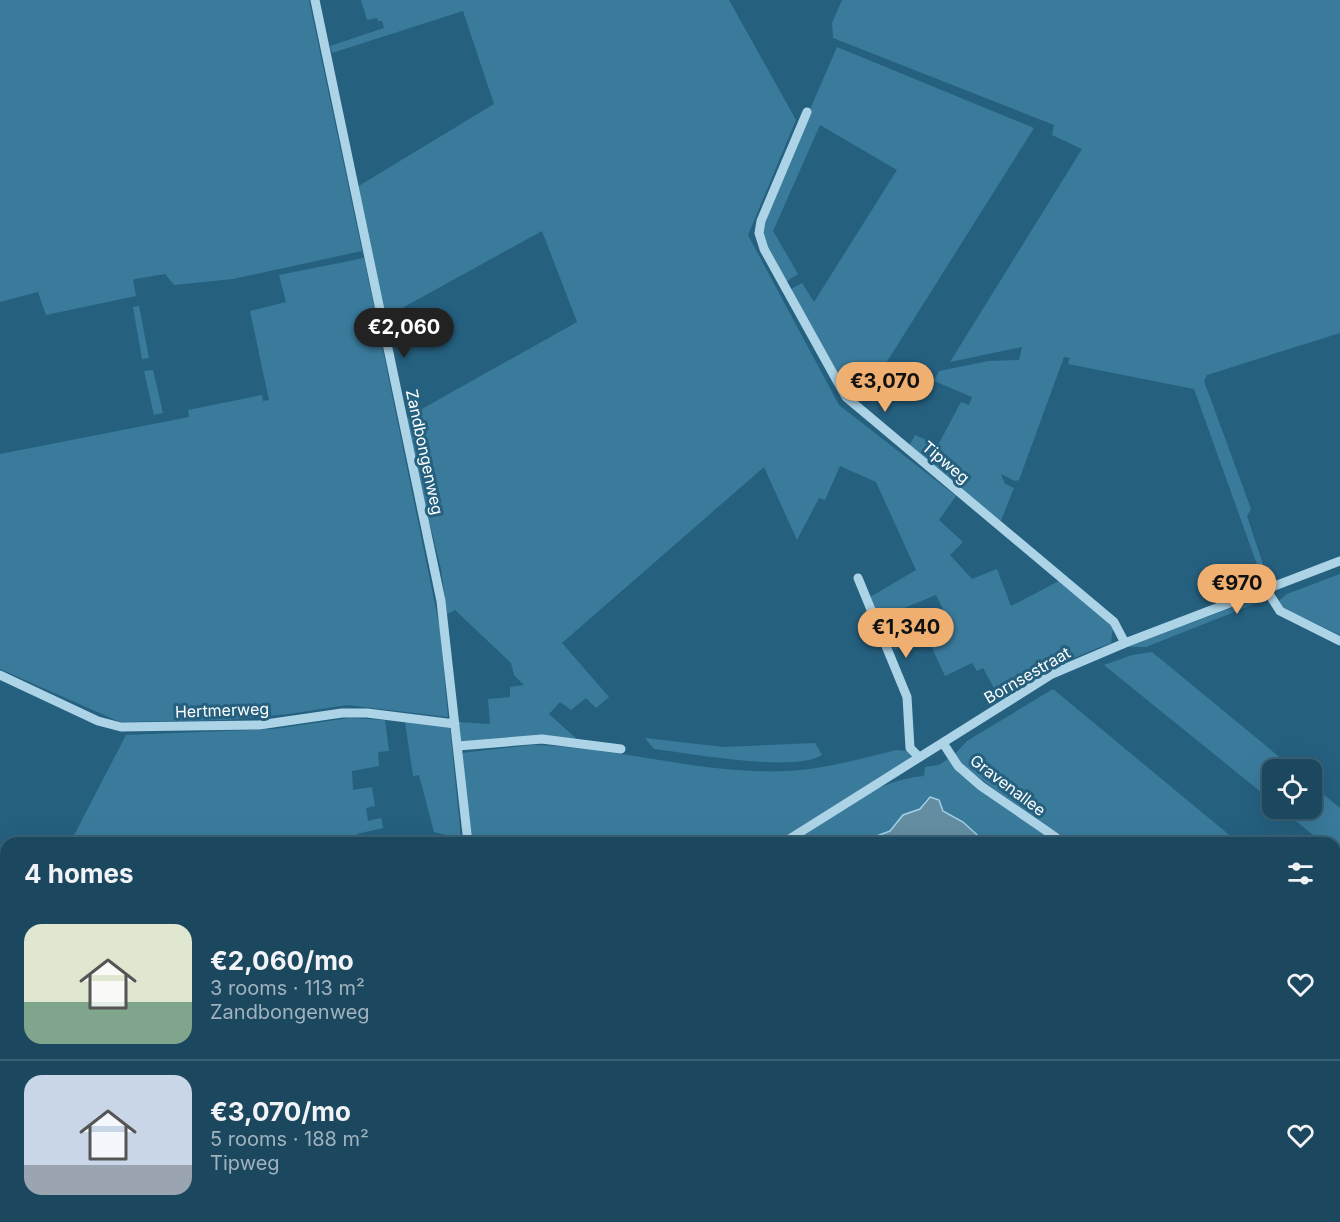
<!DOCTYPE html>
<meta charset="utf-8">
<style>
body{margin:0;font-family:Inter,sans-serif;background:#295268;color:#f1f3f6;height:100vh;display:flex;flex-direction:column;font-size:22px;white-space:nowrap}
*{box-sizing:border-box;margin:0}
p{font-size:20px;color:#a0b2bd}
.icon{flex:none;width:33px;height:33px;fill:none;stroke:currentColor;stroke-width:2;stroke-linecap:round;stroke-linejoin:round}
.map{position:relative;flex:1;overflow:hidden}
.sheet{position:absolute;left:0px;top:837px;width:1341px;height:386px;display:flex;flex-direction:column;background:#1c485f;border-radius:18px 18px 0 0;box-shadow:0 6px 24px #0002,0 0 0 2px #3a6074}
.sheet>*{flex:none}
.fabs{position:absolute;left:1262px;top:759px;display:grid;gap:12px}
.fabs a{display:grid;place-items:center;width:60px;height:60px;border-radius:12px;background:#1c485f;box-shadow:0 6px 24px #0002,0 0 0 2px #3a6074;font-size:30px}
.price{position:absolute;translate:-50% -51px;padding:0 14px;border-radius:21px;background:#efaf70;color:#111;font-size:20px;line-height:39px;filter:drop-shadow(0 2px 3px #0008)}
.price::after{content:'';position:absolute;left:50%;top:36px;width:18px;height:14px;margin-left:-9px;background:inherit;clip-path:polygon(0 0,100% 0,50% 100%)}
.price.selected{background:#222;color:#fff}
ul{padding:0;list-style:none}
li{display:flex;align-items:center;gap:18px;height:150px;padding:0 24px}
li+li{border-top:2px solid #3a6074}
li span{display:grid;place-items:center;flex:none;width:168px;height:120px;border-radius:18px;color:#555}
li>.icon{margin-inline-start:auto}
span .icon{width:72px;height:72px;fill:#fffc;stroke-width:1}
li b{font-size:26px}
h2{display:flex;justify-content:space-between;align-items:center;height:72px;padding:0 24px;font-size:26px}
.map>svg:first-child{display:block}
.green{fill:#3a7b9c}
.water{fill:#648da1;stroke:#a0d0e6;stroke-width:1.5}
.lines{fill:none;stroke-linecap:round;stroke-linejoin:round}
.minor{stroke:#acd3e6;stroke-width:9}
.labels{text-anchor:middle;stroke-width:6;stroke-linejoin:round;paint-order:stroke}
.street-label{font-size:16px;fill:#fff;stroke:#25607f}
</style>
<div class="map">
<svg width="1340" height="1222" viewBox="0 0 1340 1222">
<rect width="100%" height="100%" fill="#25607f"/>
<path class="green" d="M0,0H309L362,251L233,279L174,285L165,274L135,279L133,280L136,296L46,315L38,292L0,302Z
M361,0H729L796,120L748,235L839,405L956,496L939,520L963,542L950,555L972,579L997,569L1011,606L1059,581L1113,626L1111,643C1072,658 1034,674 1001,701L983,668L977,671L972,663L945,676L927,637L894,650L889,639L945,613L936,595L880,618L870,597L916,570L876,482L840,466L825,500L819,498L797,540L764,467L562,643L609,697L596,708L586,698L571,710L560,702L549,714L579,741L460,743L457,722L490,724L488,699L510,697V687L524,685L514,675L511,663L455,610L447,614L441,569L404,419L577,322L542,231L384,318L357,187L494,104L463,11L332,53L330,46L384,28L382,21H378L377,18L367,20Z
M842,0H1340V333L1207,375L1204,381L1251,509L1247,516L1269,582L1264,584L1194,389L1068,364L1070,358L1064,357L1019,480L1015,481L1001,474L1005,484L1014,488L1000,523L908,448L915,435L938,445L961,402L969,405L972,397L934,381L939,371L989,361L1019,360L1022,347L950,362L1082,149L1052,135L1054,125L833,38L832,23Z
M837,47L1034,128L871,387L855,405L787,291L802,283L814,302L897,170L820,125L773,231L798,274L784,283L765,249L761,222Z
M364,258L440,629L448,717L347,705L289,714L226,720L120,722L0,669V454L189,417L188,410L262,395L263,401L269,400L250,311L286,302L279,275Z
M139,306L149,358L142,359L133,307Z
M153,370L163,413L154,415L144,371Z
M1340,574V635L1275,604L1287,594Z
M1260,597L1267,599L1146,647H1127Z
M1152,652L1294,769L1272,770V801L1104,665L1132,655Z
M1053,689L1239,843H1077L1045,826L964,767L954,755L967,741Z
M349,718L385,720L389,751L378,752L379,766L352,771L353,790L372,787L375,806L366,808L368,821L381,818L383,828L357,834L358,843H70L126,735L274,729Z
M405,722L450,728L461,839L434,832L419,775L413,776Z
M645,738L723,747L815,743L822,755C795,773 689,753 654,749Z
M533,745C618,747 703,775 788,771C825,769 860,759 896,750L907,751L912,757L775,843H469L461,753Z
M948,759L959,773L1055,843H986L963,822L926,799L920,809L906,814L890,831L858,843H791C830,816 875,780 924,776L925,767L939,765Z
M1311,784L1340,808V857L1335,852V843H1323L1281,809L1311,808Z
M1335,914L1340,915V1176L1336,1177Z
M0,980L6,986V1216L100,1217L102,1222H0Z
M1340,1186V1222H1256L1262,1217L1335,1216V1187Z
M192,1217L363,1216L366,1222H179Z
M430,1217H501L502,1222H432Z
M509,1217H953L952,1222H510Z
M961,1217L1118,1216L1119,1222H961Z
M1127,1217H1212L1223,1222H1128Z"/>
<path class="water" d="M930,797L939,800L943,811L963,822L986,843H858L890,831L903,815L920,809Z"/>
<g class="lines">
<path class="minor" d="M315,0L441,601L468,843
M807,112L761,221L759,233L764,249L846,397L1114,622L1125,643
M858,578L907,697L910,748L919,757
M1266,589L1280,611L1340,641
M0,675L98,721L121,727L259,725L342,713H367L455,724
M943,743L958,766L981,786L1064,843
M458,746L542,739L621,749
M783,843L1052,674L1125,643L1340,561
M1335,911H1340
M506,1216V1222
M157,1222L170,1216"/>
</g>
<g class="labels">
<g class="street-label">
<text transform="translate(425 452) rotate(78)" y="6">Zandbongenweg</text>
<text transform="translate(946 462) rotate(40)" y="6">Tipweg</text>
<text transform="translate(1027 675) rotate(-30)" y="6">Bornsestraat</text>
<text transform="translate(222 710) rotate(-2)" y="6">Hertmerweg</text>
<text transform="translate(1008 785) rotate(37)" y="6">Gravenallee</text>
</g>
</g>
</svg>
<div class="fabs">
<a><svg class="icon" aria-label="locate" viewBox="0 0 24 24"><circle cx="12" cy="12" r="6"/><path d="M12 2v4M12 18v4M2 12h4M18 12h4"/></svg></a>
</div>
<b class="price selected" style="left:404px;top:359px">€2,060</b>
<b class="price" style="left:885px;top:413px">€3,070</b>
<b class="price" style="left:1237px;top:615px">€970</b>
<b class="price" style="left:906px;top:659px">€1,340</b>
<section class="sheet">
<h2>4 homes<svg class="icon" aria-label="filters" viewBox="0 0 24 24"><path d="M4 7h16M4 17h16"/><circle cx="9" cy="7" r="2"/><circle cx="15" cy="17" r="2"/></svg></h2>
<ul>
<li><span style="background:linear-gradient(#dfe7d0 65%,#7fa58c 0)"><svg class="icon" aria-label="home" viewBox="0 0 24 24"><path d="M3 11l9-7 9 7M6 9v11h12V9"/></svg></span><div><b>€2,060/mo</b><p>3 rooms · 113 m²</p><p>Zandbongenweg</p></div><svg class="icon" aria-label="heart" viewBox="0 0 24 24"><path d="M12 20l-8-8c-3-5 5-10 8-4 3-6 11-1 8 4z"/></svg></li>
<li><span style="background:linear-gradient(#c9d6e8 75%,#9aa5b1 0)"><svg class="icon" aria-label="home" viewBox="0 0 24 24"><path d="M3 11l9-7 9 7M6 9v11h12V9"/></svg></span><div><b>€3,070/mo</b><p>5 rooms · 188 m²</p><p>Tipweg</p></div><svg class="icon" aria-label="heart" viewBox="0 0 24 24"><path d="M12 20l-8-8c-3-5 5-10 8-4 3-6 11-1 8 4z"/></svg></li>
</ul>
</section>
</div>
